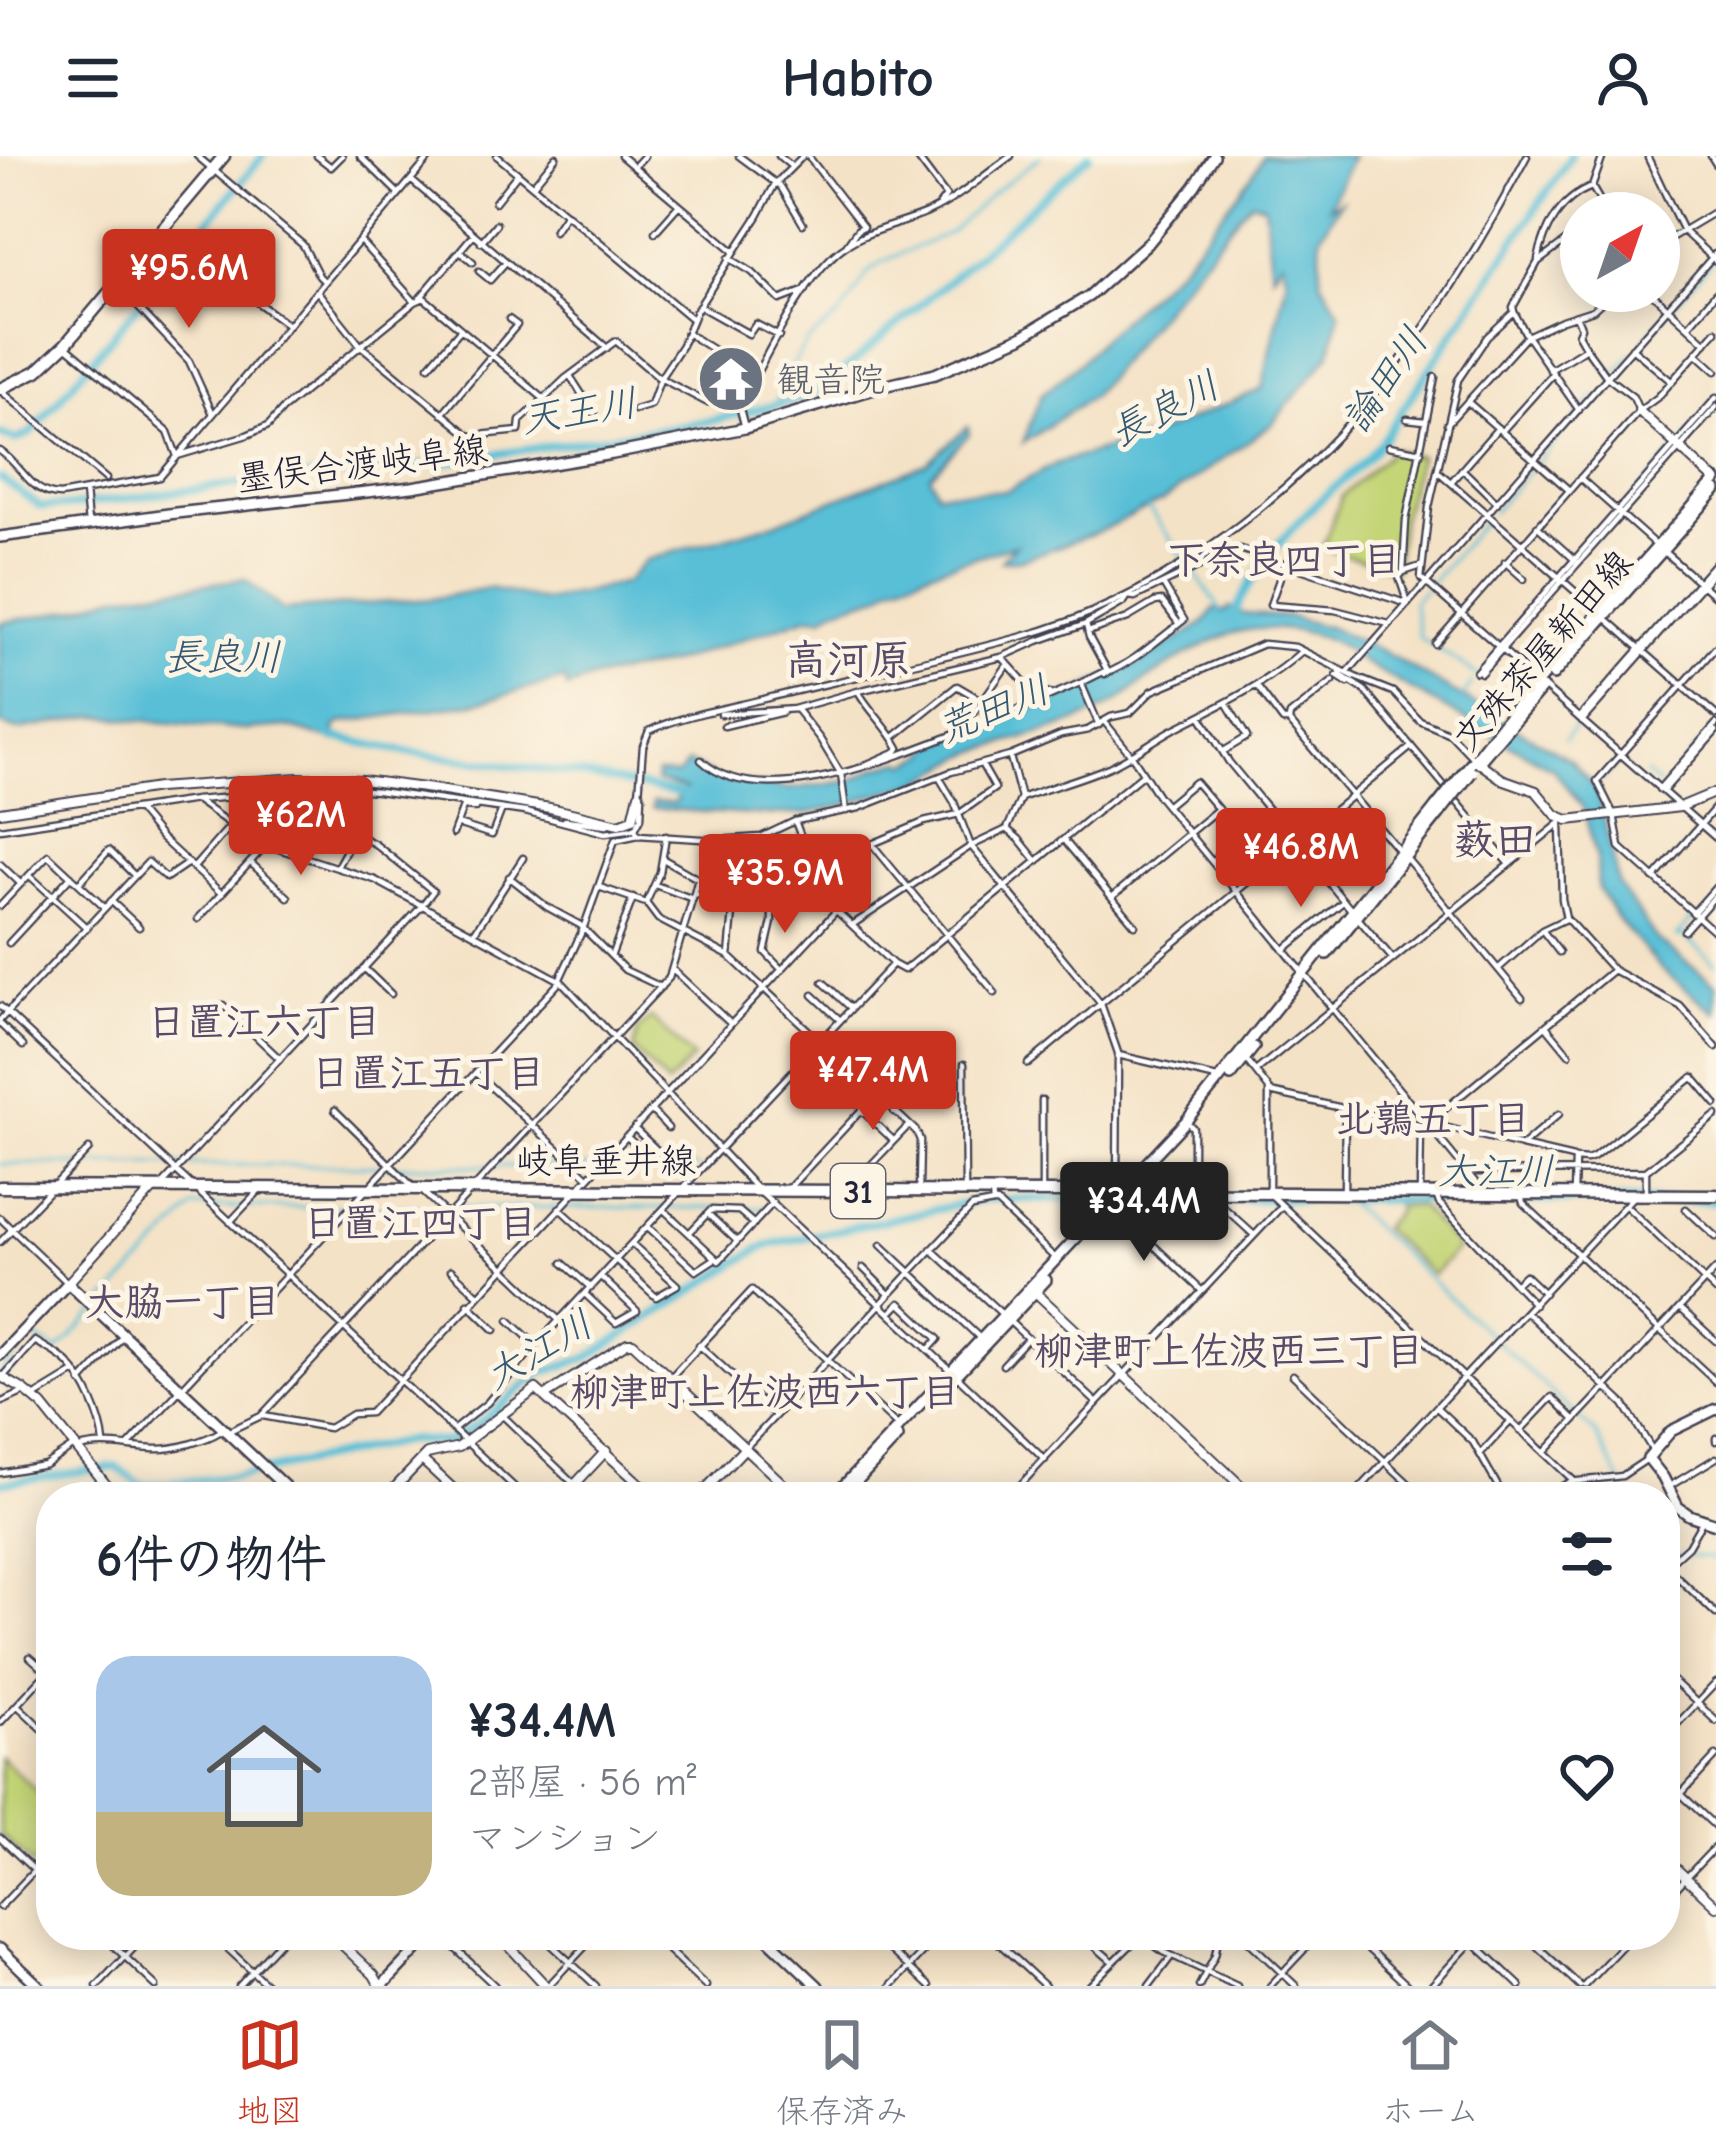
<!DOCTYPE html>
<html lang="ja">
<meta charset="utf-8">
<style>
body{margin:0;font-family:"Comic Neue","Klee One",sans-serif;background:#f2f2f3;color:#1f2937;height:100vh;display:flex;flex-direction:column;font-size:45px;white-space:nowrap}
*{box-sizing:border-box;margin:0}
p{font-size:39px;color:#747a83}
.icon{flex:none;width:66px;height:66px;fill:none;stroke:currentColor;stroke-width:2;stroke-linecap:round;stroke-linejoin:round}
.map{position:relative;flex:1;overflow:hidden}
.panel{position:absolute;left:36px;top:1326px;width:1644px;height:468px;display:flex;flex-direction:column;background:#fff;border-radius:48px;box-shadow:0 6px 30px #0003}
.panel>*{flex:none}
.needle{width:78px;rotate:40deg}
.tools{position:absolute;left:1560px;top:36px;display:grid;gap:24px}
.tools a{display:grid;place-items:center;width:120px;height:120px;border-radius:50%;background:#fff;box-shadow:0 6px 30px #0003;font-size:60px}
.price{position:absolute;translate:-50% -102px;padding:0 27px;border-radius:12px;background:#c8321e;color:#fff;font-size:39px;line-height:78px;filter:drop-shadow(0 3px 6px #0008)}
.price::after{content:'';position:absolute;left:50%;top:72px;width:36px;height:27px;margin-left:-18px;background:inherit;clip-path:polygon(0 0,100% 0,50% 100%)}
.price.selected{background:#222;color:#fff}
ul{padding:0;list-style:none}
li{display:flex;align-items:center;gap:36px;height:300px;padding:0 60px}
li+li{border-top:3px solid #e0e1e3}
li span{display:grid;place-items:center;flex:none;width:336px;height:240px;border-radius:36px;color:#555}
li>.icon{margin-inline-start:auto}
span .icon{width:144px;height:144px;fill:#fffc;stroke-width:1}
li b{font-size:51px}
h2{display:flex;justify-content:space-between;align-items:center;height:144px;padding:0 60px;font-size:51px}
header{display:flex;justify-content:space-between;align-items:center;height:156px;padding:0 60px;background:#fff;font-size:54px;font-weight:700}
.tabs{display:flex;justify-content:space-around;align-items:center;height:168px;border-top:3px solid #e0e1e3;background:#fff;font-size:33px;color:#747a83}
.tabs a{display:grid;justify-items:center;gap:6px}
.tabs .selected{color:#c8321e}
.map>svg:first-child{display:block}
.green{fill:#c4d577;stroke:#737c59;stroke-width:3}
.water{fill:#59bfd7;stroke:#3e7089;stroke-width:3}
.lines{fill:none;stroke-linecap:round;stroke-linejoin:round}
.stream{stroke:#59bfd7;stroke-width:3}
.river{stroke:#59bfd7;stroke-width:8}
.minor-casing{stroke:#423f50;stroke-width:9}
.tertiary-casing{stroke:#423f50;stroke-width:12}
.secondary-casing{stroke:#423f50;stroke-width:14}
.primary-casing{stroke:#423f50;stroke-width:15}
.minor{stroke:#fff;stroke-width:4.5}
.tertiary{stroke:#fff;stroke-width:8}
.secondary{stroke:#fff;stroke-width:9}
.primary{stroke:#fff;stroke-width:10}
.secondary-bridge-casing{stroke:#423f50;stroke-width:14;stroke-linecap:butt}
.secondary-bridge{stroke:#fff;stroke-width:9}
.labels{text-anchor:middle;stroke-width:10;stroke-linejoin:round;paint-order:stroke}
.shield{fill:#fcf5e5;stroke:#63616e;stroke-width:3}
.shield-label{font-size:33px;font-weight:bold;fill:#22223b}
.worship-label{font-size:36px;fill:#5b616d;stroke:#fcf5e5;text-anchor:start}
.street-label{font-size:36px;fill:#22223b;stroke:#fcf5e5}
.water-label{font-size:39px;font-style:italic;fill:#355972;stroke:#fcf5e5}
.neighbourhood-label{font-size:39px;font-weight:bold;fill:#584b6a;stroke:#fcf5e5}
.quarter-label{font-size:42px;font-weight:bold;fill:#584b6a;stroke:#fcf5e5}
</style>
<header><svg class="icon" aria-label="menu" viewBox="0 0 24 24"><path d="M4 6h16M4 12h16M4 18h16"/></svg>Habito<svg class="icon" aria-label="person" viewBox="0 0 24 24"><circle cx="12" cy="8" r="4"/><path d="M4 21q1-7 8-7t8 7"/></svg></header>
<div class="map">
<svg width="1716" height="1830" viewBox="0 0 1716 1830">
<rect width="100%" height="100%" fill="#fcf5e5"/>
<filter id="ink" filterUnits="userSpaceOnUse"><feTurbulence type="fractalNoise" baseFrequency=".00833" numOctaves="2"/><feDisplacementMap in="SourceGraphic" scale="24" xChannelSelector="R" yChannelSelector="G"/><feConvolveMatrix kernelMatrix="1 2 1 2 8 2 1 2 1" color-interpolation-filters="sRGB"/></filter>
<filter id="wash" filterUnits="userSpaceOnUse"><feTurbulence type="fractalNoise" baseFrequency=".004" numOctaves="4" result="noise"/><feDisplacementMap in="SourceGraphic" scale="48" xChannelSelector="R" yChannelSelector="G"/><feGaussianBlur stdDeviation="2.7" result="paint"/><feColorMatrix in="noise" values="0 0 0 0 0 0 0 0 0 0 0 0 0 0 0 0 0 1.4 0 .05"/><feComposite in="paint" operator="in"/></filter>
<g filter="url(#wash)">
<rect width="100%" height="100%" fill="#f4e2c6"/>
<path class="green" d="M1394,293L1419,301L1402,361L1395,414L1322,392L1342,340Z
M651,862L693,902L667,928L633,893L638,874Z
M1397,1050H1419L1458,1092L1432,1119L1382,1072L1398,1055Z
M0,1601L51,1649V1690L33,1709L0,1678Z"/>
<path class="water" d="M1263,0H1352L1329,51L1341,45L1320,80L1321,125L1340,156L1330,198L1271,269L1163,345L1094,378L1023,403L1001,405L1015,389L935,413L893,429L880,439L833,453L823,461L810,460L672,507L594,522L567,532L565,523L474,547L340,567L335,572L336,585L288,571L246,574L96,560L18,574L0,568V467L76,453L113,440L245,423L283,454L432,443L489,432L545,445L625,427L646,404L775,367L926,308L968,271L969,278L930,320L937,336L1006,335L1058,307L1152,280L1262,233L1287,121L1282,105L1272,118L1264,49L1251,45L1092,240L1023,287L1041,239L1081,206L1103,181L1185,105L1251,21Z
M1230,451L1244,458L1289,461L1330,472L1382,495L1571,604L1598,636L1619,730L1657,784L1716,828V857L1661,813L1616,761L1598,732L1597,702L1583,651L1553,613L1361,505C1334,476 1280,468 1242,475C1211,481 1170,508 1145,525C1135,532 1126,541 1115,547C1073,572 1024,581 978,595C957,602 941,615 922,624C908,631 892,634 878,638C853,646 825,656 798,658C750,661 701,655 652,652L653,646L674,647L686,633L656,625L657,617L677,619L689,607L722,624L791,633L851,625L876,612L903,605L907,608L927,598L931,591L1073,537L1141,506L1204,467L1214,453L1224,456Z"/>
<g class="lines">
<path class="stream" d="M1672,151L1711,107
M1643,184L1666,158
M1613,219L1632,198
M774,249L800,196L810,183L841,159L868,117L882,106L951,76L992,38L1041,0
M1681,287L1716,247
M1533,312L1595,239
M1148,352L1219,451L1220,457
M1621,355L1675,294
M1493,356L1533,310
M1596,384L1617,359
M1431,426L1486,363
M1425,433L1413,446L1419,481L1477,519
M1463,541L1472,527
M1565,583L1579,566
M1685,606L1716,572
M1646,618L1659,629
M1601,625L1620,605
M1678,780L1684,781L1716,808
M1677,781L1693,761
M0,1008L697,1011
M1345,1044L1596,1278L1629,1341
M0,1216L30,1183L34,1181L58,1195L194,1051L764,1052
M1665,1399L1712,1401L1716,1405"/>
<path class="river" d="M0,278L16,284L31,277L263,0
M0,322L41,351L70,350L229,329L418,310L576,286L714,264L804,242L822,233L946,127L1089,0
M1234,462C1246,423 1288,374 1318,346C1340,326 1364,309 1381,286L1571,0
M328,580L412,597L584,619L692,640
M1133,1043L1716,1045
M0,1327L116,1311L140,1328L146,1329L240,1320L411,1284L447,1286L478,1268L530,1225L542,1217L587,1202L759,1093L773,1088L986,1043H1094"/>
</g>
</g>
<g filter="url(#ink)">
<g class="lines">
<defs>
<path id="minor" d="M197,0L303,89L319,120L324,125
M317,0L331,11L342,0
M360,0L399,38
M497,0L692,163
M621,0L734,95
M739,0L781,31L803,68
M779,0L791,10
M808,0L863,71L857,74L847,88
M916,0L946,40L940,48
M1603,0L1592,31L1607,57
M1711,0L1716,8
M1648,2L1683,75L1716,105
M634,11L644,0
M411,24L607,192
M533,29L556,1
M495,46L518,17
M166,73L215,115L237,112L243,136L288,169
M554,75L566,57
M655,76L679,49
M360,85L415,146L424,142L544,243L566,222L616,185L658,221L706,246H738
M481,86L496,68
M1659,89L1716,55
M460,95L473,106
M729,102L752,116L780,144L806,134
M1538,104C1544,73 1561,42 1592,31
M479,115L490,124L505,107
M115,131L135,148L189,205L213,258
M317,135L361,190L470,280L519,275L520,265L544,243
M1649,135L1706,187
M420,142L473,79
M699,150L749,178L756,168L779,180
M1514,156L1527,180L1579,254
M1576,160L1581,171L1578,178L1586,192
M1689,169L1716,137
M687,177L720,198L741,219
M65,189L168,276L177,300L247,279L268,270L283,253L415,146
M1632,192L1672,226
M1697,198L1716,215
M429,210L461,173
M1550,214L1586,192L1607,221L1633,241L1639,255
M570,220L594,257
M0,234L106,323
M738,246L746,238C767,198 802,127 835,98C860,75 897,70 927,57C958,43 984,19 1011,0
M1469,247L1569,334
M739,249L745,272
M635,254L651,249L661,221L682,189L696,155L758,60L775,28L803,0
M442,258L517,169L509,163
M1407,263L1425,265
M1447,268L1527,180L1562,164L1593,154L1614,135
M1502,275L1553,218
M1389,290L1421,296
M0,295C23,310 30,338 60,339L160,321L431,0
M1462,313L1497,347
M1440,317L1716,559
M1580,322L1657,390
M1451,326L1498,272
M85,335L88,368
M1537,370L1575,404
M1663,395L1716,441
M1505,406L1524,423
M1285,407L1270,449L1335,454L1389,468
M1197,408L1223,382
M1403,416L1406,364L1435,221
M1408,448L1399,421L1403,416L1421,410
M1088,476L1128,462L1155,446L1162,445L1179,468
M1435,488L1639,255L1658,241L1716,175
M1716,491L1597,625L1614,659L1620,691L1716,777
M1339,514L1342,520L1364,534L1447,633
M1476,516L1716,242
M1347,517L1716,97
M1481,517L1716,251
M1105,518C1133,507 1159,483 1184,464L1163,428
M1337,520L1348,527
M1539,526L1421,422L1429,351L1458,224L1487,181L1514,156L1513,151L1538,106L1581,74
M1256,529L1283,565H1289L1399,695
M1545,532L1716,682
M1050,537L1036,539L1002,501L1038,485L1086,468
M794,553L858,535
M721,558L796,553L820,583L841,618L846,655
M1201,561L1229,606L1352,755
M1579,562L1716,406
M1289,564L1290,559L1333,525
M1104,565L1132,600L1158,640L1484,1037
M1582,565L1716,413
M1099,569L1081,527L1107,514L1089,481L1086,468L1124,446L1128,440L1135,441L1237,392L1408,448
M724,570L783,556
M963,572L1008,508
M895,580L957,530L981,544
M1224,595L1247,581L1227,548
M1010,601L1021,642
M701,604C757,657 881,606 942,583C988,566 1035,547 1080,527
M865,609L897,595L899,592C888,571 869,555 858,535L1002,501
M983,611L995,632L959,658L924,666L872,688L995,837
M939,621L954,646L971,690L1101,848L1118,897L1117,1031
M1659,633L1716,568
M1664,634L1716,575
M1454,642L1508,707
M196,644L254,685L375,724L561,825L759,1035L950,1214
M137,653L161,682L222,738
M565,664L607,669
M795,665L825,744L893,808L904,814L1143,618
M457,668L492,679L502,653
M1560,669L1562,743L1566,762L1613,814L1680,850L1716,891
M0,673L196,644L340,632L378,635L525,656L605,677L635,673
M1007,673L1019,683L1036,704
M453,678L463,651L475,652
M638,679L717,684L761,681L795,665L859,652L951,616L1010,600L1061,579L1088,574L1111,561L1130,557L1152,535L1263,488L1295,491L1355,521L1393,536L1420,565L1450,578L1472,601
M1064,684L1135,769
M1407,703L1522,842
M665,704L698,723L694,738
M1214,704L1241,682L1218,653
M251,707L288,741
M0,708L21,728
M338,709L355,678
M195,710L231,669
M29,719L87,772
M509,721L547,751L580,769L625,814L661,831
M1654,722L1716,651
M81,725L109,694L135,720
M655,729L693,743
M599,731L646,747L658,763L729,800L916,975L920,984L919,1035
M1112,741L1218,653L1195,626L1166,650
M111,745L139,771
M772,746V766L765,796L782,814
M646,747L660,716L666,680
M0,750L48,699L105,752
M1693,757L1716,731
M1357,761L1392,802
M198,763L265,690
M852,769L971,690L1007,673L1021,642C1050,631 1081,623 1109,611C1133,600 1152,585 1174,573C1220,550 1264,529 1302,495
M1542,774L1559,796
M1684,775L1716,739
M474,777L523,702
M9,787L71,720
M1284,794L1344,745
M612,798L633,742
M729,800L734,745
M364,812L391,838
M1498,813L1542,774L1565,763
M674,815L731,868
M823,826L851,852
M813,839L840,864
M223,849L280,903
M0,850L525,1341
M0,864L148,706L166,722L188,707
M0,868L23,890
M1546,870L1569,898
M1118,899L1217,922
M1247,905L1269,933V1037L1591,1341
M964,908L965,1035
M1028,908L1411,591
M1257,914L1560,667
M476,917L586,1019
M1270,936L1428,971
M1042,944V1036
M335,954L410,1028
M651,954L668,972
M861,954L892,983
M894,956L918,930
M1559,958L1522,990L1573,1002
M1428,967L1613,814
M1428,967L1522,990
M1190,969L1193,972V1034
M634,972L660,997
M626,980L649,1001
M867,1013L909,969
M1646,1015L1716,959
M1467,1016L1646,1015V1034
M163,1028L420,752L433,735L375,688L290,644L283,645L261,688
M789,1032L919,892
M1094,1032L1095,1023L1099,1021L1134,1019
M992,1036L993,1047H997L1056,1103
M424,1037L560,1165
M1344,1037L1345,953
M1420,1037L1421,970
M1436,1038L1439,1047L1534,1148
M1574,1039L1575,1003L1587,1004L1593,1002L1693,921L1716,948
M1521,1040L1523,1047L1716,1226
M1217,1041L1219,1047L1254,1079
M1626,1050L1716,1135
M1113,1051L1202,1135
M559,1052L656,1141L677,1129L632,1088
M1686,1053L1716,1081
M664,1054L719,1105L773,1047
M708,1058L737,1085
M0,1062L68,1127
M230,1066L259,1035
M648,1071L696,1115L716,1102
M690,1076L711,1054L739,1055L754,1068
M0,1086L89,993
M881,1089L981,1183
M931,1093L1002,1158
M563,1107L591,1132
M863,1112L889,1138
M451,1114L477,1138
M1515,1128L1525,1119L1544,1137
M585,1138L616,1167L637,1155L602,1122
M468,1148L495,1174
M1680,1152L1716,1185
M1526,1156L1624,1248L1653,1295
M890,1157L900,1147L938,1183L930,1192
M509,1164L536,1189
M1009,1165L1097,1247
M699,1189L774,1258
M1003,1209L1028,1182
M1293,1219L1423,1341
M958,1221L1045,1304
M2,1222L35,1185C46,1192 59,1198 68,1207C86,1226 102,1262 104,1287
M670,1222L752,1134L899,1271
M81,1226L124,1179
M34,1241L75,1216
M0,1247L22,1237
M1436,1251L1473,1286L1504,1341
M501,1258L588,1341
M263,1260L329,1272L352,1258L370,1257L836,755
M453,1274L487,1247L536,1189L893,808
M1520,1275L1552,1241L1575,1264
M227,1276L261,1260L669,822L694,738L734,745L772,746L816,723
M1716,1282V1285
M129,1289L557,829L583,773L615,684L638,679L635,673L641,662L642,641L639,638L643,590L649,575C685,558 734,551 772,541C855,521 938,503 1020,481C1150,446 1276,354 1363,251C1427,176 1481,87 1527,0
M745,1292L972,1051L993,1047
M76,1293C106,1284 125,1292 155,1293C173,1294 205,1285 221,1275
M1544,1297L1716,1113
M1480,1298L1509,1267
M0,1317L45,1309L74,1290
M401,1327L416,1341
M1670,1330L1716,1302
M1009,1341L1282,1050
M1352,1341L1631,1043
M1541,1341L1570,1326L1622,1320L1646,1304
M39,1401L51,1413
M1665,1409L1716,1458
M1666,1410L1688,1390L1703,1364
M30,1501L47,1516
M1665,1517L1716,1565
M17,1549L51,1581
M0,1567L51,1512
M1665,1581L1716,1527
M1665,1623L1716,1671
M1681,1638L1716,1600
M0,1682L51,1730
M1665,1744L1716,1690
M0,1751L51,1697
M102,1779L156,1830
M213,1779L268,1830
M441,1779L495,1830
M541,1779L596,1830
M652,1779L706,1830
M874,1779L929,1830
M990,1779L1045,1830
M1082,1779L1113,1806
M1139,1779L1164,1796L1237,1830
M1195,1779L1197,1780
M1242,1779L1296,1830
M1353,1779L1408,1830
M1466,1779L1520,1830
M1525,1779L1580,1830
M97,1830L145,1779
M239,1830L286,1779
M548,1830L596,1779
M891,1830L939,1779
M1089,1830L1141,1779
M1149,1830L1171,1801
M1199,1830L1215,1799L1219,1779
M1270,1830L1318,1779
M1431,1830L1478,1779
M1584,1830L1632,1779"/>
<path id="tertiary" d="M1639,255L1716,325
M1478,606L1502,623L1536,635L1556,659L1568,664L1680,651L1716,636
M0,656L158,632L298,622L362,624L432,633L550,652L619,668L633,663L639,638
M68,1127L153,1033
M1031,1132L1253,1341
M0,1220L24,1234L42,1249L116,1341
M546,1239L627,1187H633L797,1341
M422,1304L462,1341
M386,1341L427,1298L459,1291L536,1233L654,1341
M563,1341L606,1295
M698,1341L745,1292
M1665,1702L1716,1750
M332,1779L374,1819L380,1830
M499,1779L546,1830"/>
<path id="secondary" d="M0,381L176,357L412,331L613,298L745,272L887,229L935,218L1021,181L1089,140L1150,85L1194,31L1214,0
M1553,519L1716,334
M1479,606L1542,532
M1468,611L1514,553L1716,324
M1327,798L1440,657
M1231,920L1254,891
M0,1199L68,1127L296,1341
M934,1243L1046,1124
M1716,1253L1671,1275L1648,1302L1663,1321L1678,1351L1689,1359L1716,1368
M833,1341L1186,965L1435,652
M842,1341L898,1281
M764,1779L818,1830
M0,1793L39,1830
M382,1830L430,1779"/>
<path id="primary" d="M0,233L37,215L65,189L224,0
M0,1031L1716,1039"/>
</defs>
<use href="#minor" class="minor-casing"/>
<use href="#tertiary" class="tertiary-casing"/>
<use href="#secondary" class="secondary-casing"/>
<use href="#primary" class="primary-casing"/>
<use href="#minor" class="minor"/>
<use href="#tertiary" class="tertiary"/>
<use href="#secondary" class="secondary"/>
<use href="#primary" class="primary"/>
<defs>
<path id="secondary-bridge" d="M1435,652L1468,611
M1440,657L1472,616"/>
</defs>
<use href="#secondary-bridge" class="secondary-bridge-casing"/>
<use href="#secondary-bridge" class="secondary-bridge"/>
</g>
</g>
<defs>
<symbol id="temple-disc" viewBox="-11 -11 22 22"><circle r="9.5" fill="#6b7280" stroke="#fcf5e5"/><path d="M0-6L5-2H3V0L6.5 2.5H4V6H1.5V3h-3V6H-4V2.5H-6.5L-3 0V-2H-5Z" fill="#fff"/></symbol>
</defs>
<g fill-rule="evenodd">
<use href="#temple-disc" x="693" y="185" width="76" height="76"/>
</g>
<g class="labels">
<rect class="shield" x="831" y="1008" width="54" height="54" rx="9"/>
<g class="shield-label">
<text x="858" y="1047">31</text>
</g>
<g class="worship-label">
<text x="777" y="236">観音院</text>
</g>
<g class="street-label">
<text transform="translate(362 307) rotate(-7)" y="13">墨俣合渡岐阜線</text>
<text transform="translate(1542 494) rotate(-49)" y="13">文殊茶屋新田線</text>
<text x="606" y="1017">岐阜垂井線</text>
</g>
<g class="water-label">
<text transform="translate(1384 223) rotate(-55)" y="14">論田川</text>
<text transform="translate(1164 252) rotate(-27)" y="14">長良川</text>
<text transform="translate(579 254) rotate(-9)" y="14">天王川</text>
<text x="223" y="514">長良川</text>
<text transform="translate(993 552) rotate(-22)" y="14">荒田川</text>
<text x="1496" y="1028">大江川</text>
<text transform="translate(538 1193) rotate(-30)" y="14">大江川</text>
</g>
<g class="neighbourhood-label">
<text x="1284" y="417">下奈良四丁目</text>
<text x="264" y="879">日置江六丁目</text>
<text x="428" y="930">日置江五丁目</text>
<text x="1433" y="976">北鶉五丁目</text>
<text x="420" y="1080">日置江四丁目</text>
<text x="183" y="1159">大脇一丁目</text>
<text x="1229" y="1208">柳津町上佐波西三丁目</text>
<text x="765" y="1249">柳津町上佐波西六丁目</text>
</g>
<g class="quarter-label">
<text x="848" y="518">高河原</text>
<text x="1495" y="698">薮田</text>
</g>
</g>
</svg>
<div class="tools">
<a><svg class="needle" viewBox="-14 -14 28 28"><path d="M0-13l5 13h-10z" fill="#e53935"/><path d="M0 13l5-13h-10z" fill="#747a83"/></svg></a>
</div>
<b class="price" style="left:189px;top:175px">¥95.6M</b>
<b class="price" style="left:301px;top:722px">¥62M</b>
<b class="price" style="left:1301px;top:754px">¥46.8M</b>
<b class="price" style="left:785px;top:780px">¥35.9M</b>
<b class="price" style="left:873px;top:977px">¥47.4M</b>
<b class="price selected" style="left:1144px;top:1108px">¥34.4M</b>
<section class="panel">
<h2>6件の物件<svg class="icon" aria-label="filters" viewBox="0 0 24 24"><path d="M4 7h16M4 17h16"/><circle cx="9" cy="7" r="2"/><circle cx="15" cy="17" r="2"/></svg></h2>
<ul>
<li><span style="background:linear-gradient(#a9c7e8 65%,#c2b280 0)"><svg class="icon" aria-label="home" viewBox="0 0 24 24"><path d="M3 11l9-7 9 7M6 9v11h12V9"/></svg></span><div><b>¥34.4M</b><p>2部屋 · 56 m²</p><p>マンション</p></div><svg class="icon" aria-label="heart" viewBox="0 0 24 24"><path d="M12 20l-8-8c-3-5 5-10 8-4 3-6 11-1 8 4z"/></svg></li>
</ul>
</section>
</div>
<nav class="tabs">
<a class="selected"><svg class="icon" aria-label="map" viewBox="0 0 24 24"><path d="M3 6l6-2 6 2 6-2v14l-6 2-6-2-6 2zM9 4v14M15 6v14"/></svg>地図</a>
<a><svg class="icon" aria-label="saved" viewBox="0 0 24 24"><path d="M7 4h10v16l-5-4-5 4z"/></svg>保存済み</a>
<a><svg class="icon" aria-label="home" viewBox="0 0 24 24"><path d="M3 11l9-7 9 7M6 9v11h12V9"/></svg>ホーム</a>
</nav>
